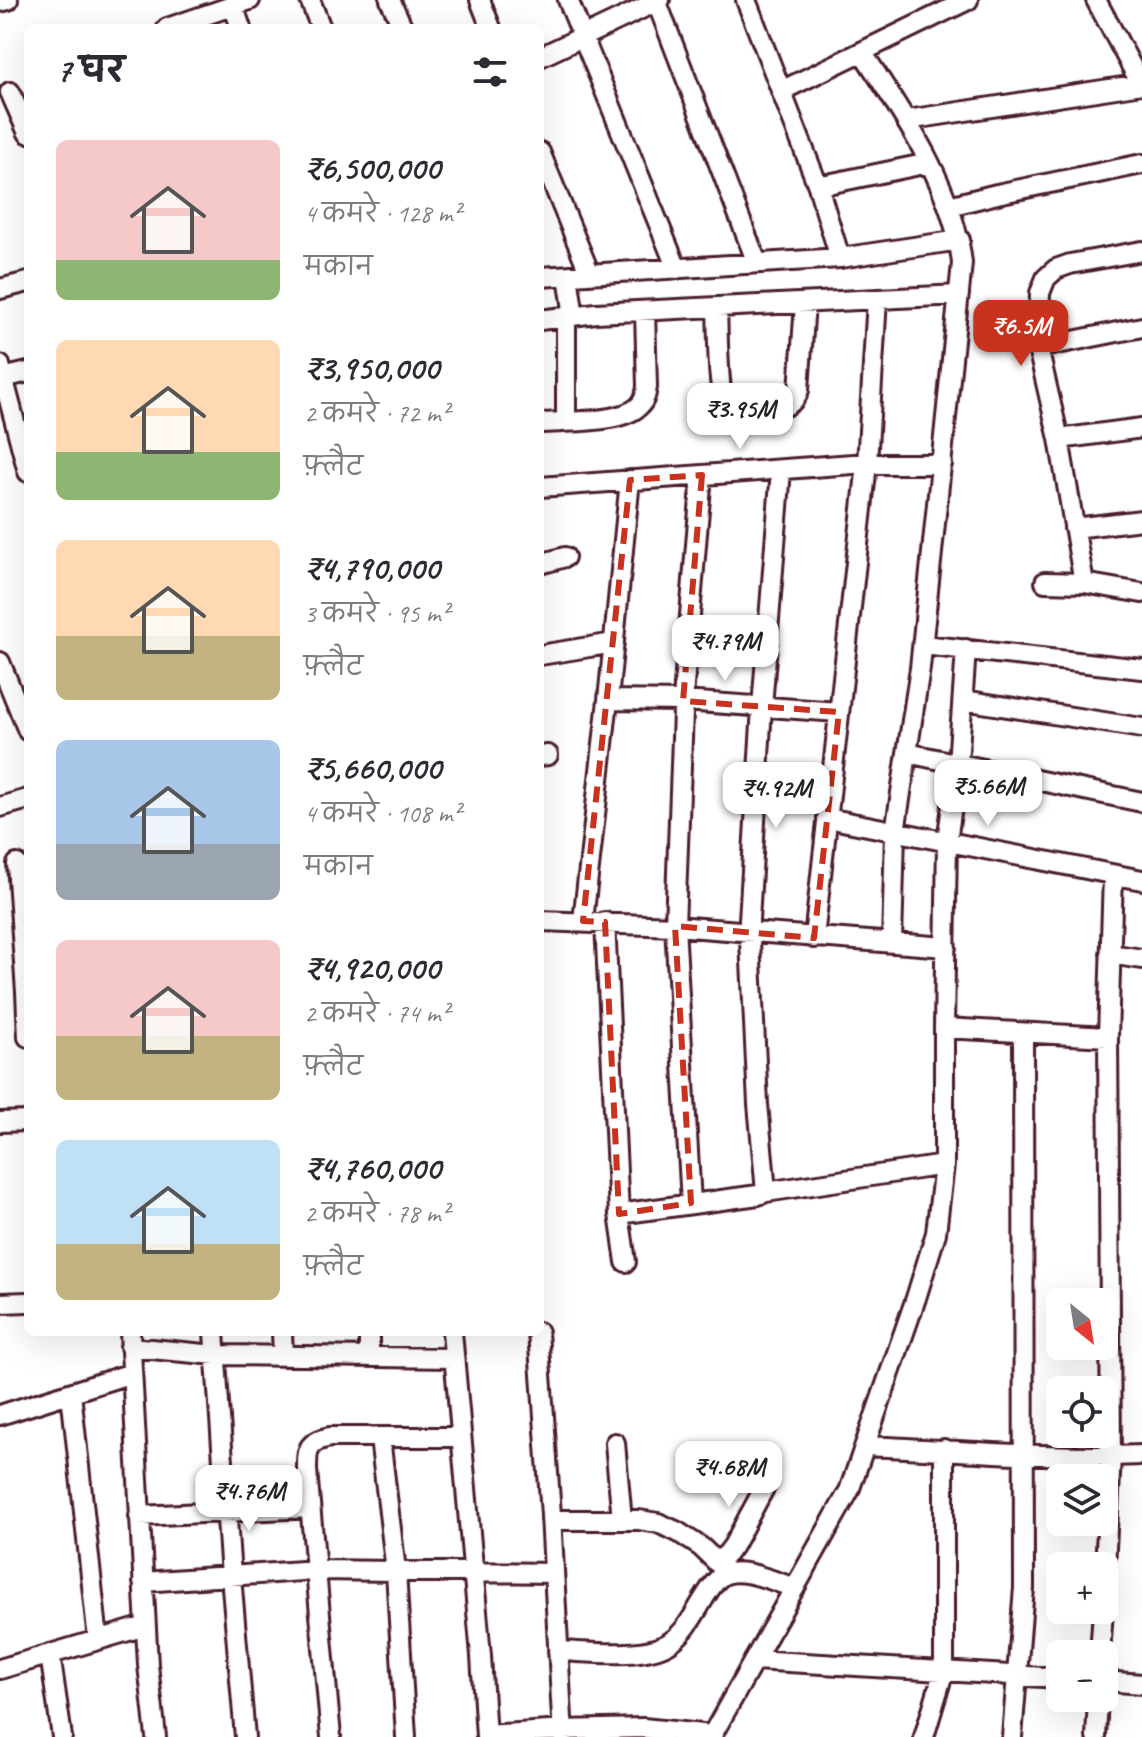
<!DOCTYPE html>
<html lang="hi">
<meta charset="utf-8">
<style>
body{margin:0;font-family:Caveat,"Playpen Sans Deva",sans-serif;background:#f2f2f3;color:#2b2b33;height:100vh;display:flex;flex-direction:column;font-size:30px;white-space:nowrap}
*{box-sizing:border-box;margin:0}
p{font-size:26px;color:#7c7c81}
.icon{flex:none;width:44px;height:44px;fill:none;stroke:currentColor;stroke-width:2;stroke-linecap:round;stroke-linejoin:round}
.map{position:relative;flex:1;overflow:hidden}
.side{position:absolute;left:24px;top:24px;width:520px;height:1312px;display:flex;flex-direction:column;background:#fff;border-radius:12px;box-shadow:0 8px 32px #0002}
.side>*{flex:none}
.needle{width:52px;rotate:150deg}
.controls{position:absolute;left:1046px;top:1288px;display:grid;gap:16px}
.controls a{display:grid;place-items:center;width:72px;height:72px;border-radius:12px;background:#fff;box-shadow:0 8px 32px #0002;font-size:40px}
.price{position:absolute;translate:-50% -68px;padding:0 18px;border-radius:16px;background:#fff;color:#222;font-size:26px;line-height:52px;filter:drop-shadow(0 2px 4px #0008)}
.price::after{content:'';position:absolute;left:50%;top:48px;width:24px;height:18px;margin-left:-12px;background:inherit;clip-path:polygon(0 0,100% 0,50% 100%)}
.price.current{background:#c8321e;color:#fff}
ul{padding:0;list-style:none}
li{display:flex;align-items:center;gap:24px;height:200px;padding:0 32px}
li span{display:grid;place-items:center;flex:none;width:224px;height:160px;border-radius:12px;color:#555}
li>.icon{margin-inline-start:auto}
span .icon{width:96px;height:96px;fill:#fffc;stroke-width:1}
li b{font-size:34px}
h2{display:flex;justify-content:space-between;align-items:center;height:96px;padding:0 32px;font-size:34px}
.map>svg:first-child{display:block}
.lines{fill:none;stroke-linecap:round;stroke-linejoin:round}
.street-casing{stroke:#4a1f2b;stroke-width:24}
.street{stroke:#fff;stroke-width:18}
.marked{fill:none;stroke:#c8321e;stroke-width:6;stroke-dasharray:16 10;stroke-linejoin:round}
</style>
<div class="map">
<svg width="1142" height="1737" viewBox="0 0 1142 1737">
<rect width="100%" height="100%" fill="#fff"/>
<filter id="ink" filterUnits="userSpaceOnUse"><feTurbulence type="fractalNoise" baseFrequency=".0125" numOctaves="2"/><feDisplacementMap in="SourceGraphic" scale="16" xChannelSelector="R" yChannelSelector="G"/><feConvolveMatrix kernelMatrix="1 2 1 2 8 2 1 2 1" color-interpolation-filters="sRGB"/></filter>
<g filter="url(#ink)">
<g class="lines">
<defs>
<path id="street" d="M310,0L321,28
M390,0L403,28
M480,0L491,28
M568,0L677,269
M656,0L757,263
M746,0L818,186L840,258
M1096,0L1141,84
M0,2L8,0
M233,5L241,28
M167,28L250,0
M862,52C903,114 954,188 962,263L920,668L895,832L892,943
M540,57L660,0
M781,91L968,0
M10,92L28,133
M907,120L1142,84
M540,152L590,274
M818,186L929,163
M949,206L997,194L1142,164
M568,276L574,316
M540,277L840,258L960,240
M0,289L28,282
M717,307C718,323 717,399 727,407C737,415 758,411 770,409C784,408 794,405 799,390L805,303
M566,317V421
M540,320L596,313L959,295
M1038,348L1142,327
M0,365L28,472
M3,378L28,372
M540,423C565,421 623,424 640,405C645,400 646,394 647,387L645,311
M1059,439L1142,428
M540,487L853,464H942
M1074,528L1142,520
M540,564L565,557
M1045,582L1084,583L1142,593
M1084,583L1059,439L1038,348L1040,293L1046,278L1056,269L1070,264L1142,251
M923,645L1142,669
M540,655L614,643
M0,662L28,731
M608,700L683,701L839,712
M963,700L1142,728
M907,753L1142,802
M540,756L548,755
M0,807L28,799
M827,818L1142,880
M17,864L26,992L28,1037
M540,921L675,926L946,947
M583,921L608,700L630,480
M605,922L619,1214L626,1262
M814,938L867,464L877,299
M1110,954L1142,959
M944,1028L1108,1037
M0,1122L28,1121
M766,1192L758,1104L749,920L762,707L781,470
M691,1203L675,926L684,685L702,475
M619,1214L758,1195L766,1192L944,1165
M0,1303L28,1302
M130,1332L148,1665L156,1737
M214,1332L231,1576L245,1737
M282,1332L283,1356
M369,1332V1357
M452,1332L481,1656L486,1737
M538,1332L551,1515L563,1737
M130,1347L216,1355L454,1358
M71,1393L98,1640
M0,1415L132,1373
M380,1438L396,1571L406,1737
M615,1443L622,1520
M865,1446C957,1450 1050,1459 1142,1455
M139,1516L310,1508
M551,1520H639L658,1523L678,1532L701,1547L727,1572
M716,1562L727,1554L733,1546L768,1481
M143,1582L316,1570L554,1573
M1104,1585L1111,1456L1108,1037L1113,875
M558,1651C590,1652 643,1659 669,1643C682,1635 689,1623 697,1610C703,1600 710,1587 718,1579C734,1562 775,1582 795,1588
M50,1654L62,1737
M1100,1654L1103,1610
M754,1660L1060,1678
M0,1669L145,1626
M1104,1681L1142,1684
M486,1735L563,1730L643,1728L712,1735
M331,1737L307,1470C307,1449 307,1442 330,1437H461
M711,1737L849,1491L916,1298L936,1233L944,1165V1028L947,841L958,764L966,649
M924,1737L944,1670V1449
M1012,1737L1024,1588L1023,1033
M1096,1737L1098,1698"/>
</defs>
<use href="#street" class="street-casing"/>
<use href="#street" class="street"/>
</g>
</g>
<path class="marked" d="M702,475L683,701L839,712L814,938L675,926L691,1203L619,1214L605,922L583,921L630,480Z"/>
</svg>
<div class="controls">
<a><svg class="needle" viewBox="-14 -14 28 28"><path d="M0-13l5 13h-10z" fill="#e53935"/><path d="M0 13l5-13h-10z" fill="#7c7c81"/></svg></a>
<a><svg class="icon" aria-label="locate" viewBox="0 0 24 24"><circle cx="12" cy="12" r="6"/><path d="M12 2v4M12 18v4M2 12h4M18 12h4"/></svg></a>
<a><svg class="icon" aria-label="layers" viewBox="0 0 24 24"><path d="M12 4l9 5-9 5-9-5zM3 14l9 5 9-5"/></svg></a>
<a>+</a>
<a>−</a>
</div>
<b class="price current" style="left:1021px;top:368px">₹6.5M</b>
<b class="price" style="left:740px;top:451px">₹3.95M</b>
<b class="price" style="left:725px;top:683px">₹4.79M</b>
<b class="price" style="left:988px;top:828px">₹5.66M</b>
<b class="price" style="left:776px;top:830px">₹4.92M</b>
<b class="price" style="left:729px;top:1509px">₹4.68M</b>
<b class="price" style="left:249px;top:1533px">₹4.76M</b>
<section class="side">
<h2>7 घर<svg class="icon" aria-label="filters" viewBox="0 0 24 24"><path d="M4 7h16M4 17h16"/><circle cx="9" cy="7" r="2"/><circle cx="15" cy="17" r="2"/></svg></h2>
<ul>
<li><span style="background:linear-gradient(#f6c9c9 75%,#8fb573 0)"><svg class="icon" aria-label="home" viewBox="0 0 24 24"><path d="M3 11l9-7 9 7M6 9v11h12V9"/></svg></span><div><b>₹6,500,000</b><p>4 कमरे · 128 m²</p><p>मकान</p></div></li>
<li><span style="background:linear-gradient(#ffd9b3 70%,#8fb573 0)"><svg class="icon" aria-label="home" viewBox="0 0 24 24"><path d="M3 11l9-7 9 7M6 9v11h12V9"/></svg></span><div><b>₹3,950,000</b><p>2 कमरे · 72 m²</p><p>फ़्लैट</p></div></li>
<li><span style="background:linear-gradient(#ffd9b3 60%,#c2b280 0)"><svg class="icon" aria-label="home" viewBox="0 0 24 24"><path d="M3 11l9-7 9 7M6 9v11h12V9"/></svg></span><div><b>₹4,790,000</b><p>3 कमरे · 95 m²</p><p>फ़्लैट</p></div></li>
<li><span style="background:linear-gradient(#a9c7e8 65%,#9aa5b1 0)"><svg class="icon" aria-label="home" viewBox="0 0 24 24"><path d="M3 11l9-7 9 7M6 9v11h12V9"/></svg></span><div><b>₹5,660,000</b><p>4 कमरे · 108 m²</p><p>मकान</p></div></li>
<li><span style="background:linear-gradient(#f6c9c9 60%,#c2b280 0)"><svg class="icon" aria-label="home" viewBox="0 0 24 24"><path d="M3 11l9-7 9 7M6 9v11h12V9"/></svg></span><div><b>₹4,920,000</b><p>2 कमरे · 74 m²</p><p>फ़्लैट</p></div></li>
<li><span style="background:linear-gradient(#bfe0f5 65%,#c2b280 0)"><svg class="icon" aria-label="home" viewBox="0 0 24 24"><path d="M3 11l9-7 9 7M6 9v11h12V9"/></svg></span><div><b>₹4,760,000</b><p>2 कमरे · 78 m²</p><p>फ़्लैट</p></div></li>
</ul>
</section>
</div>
